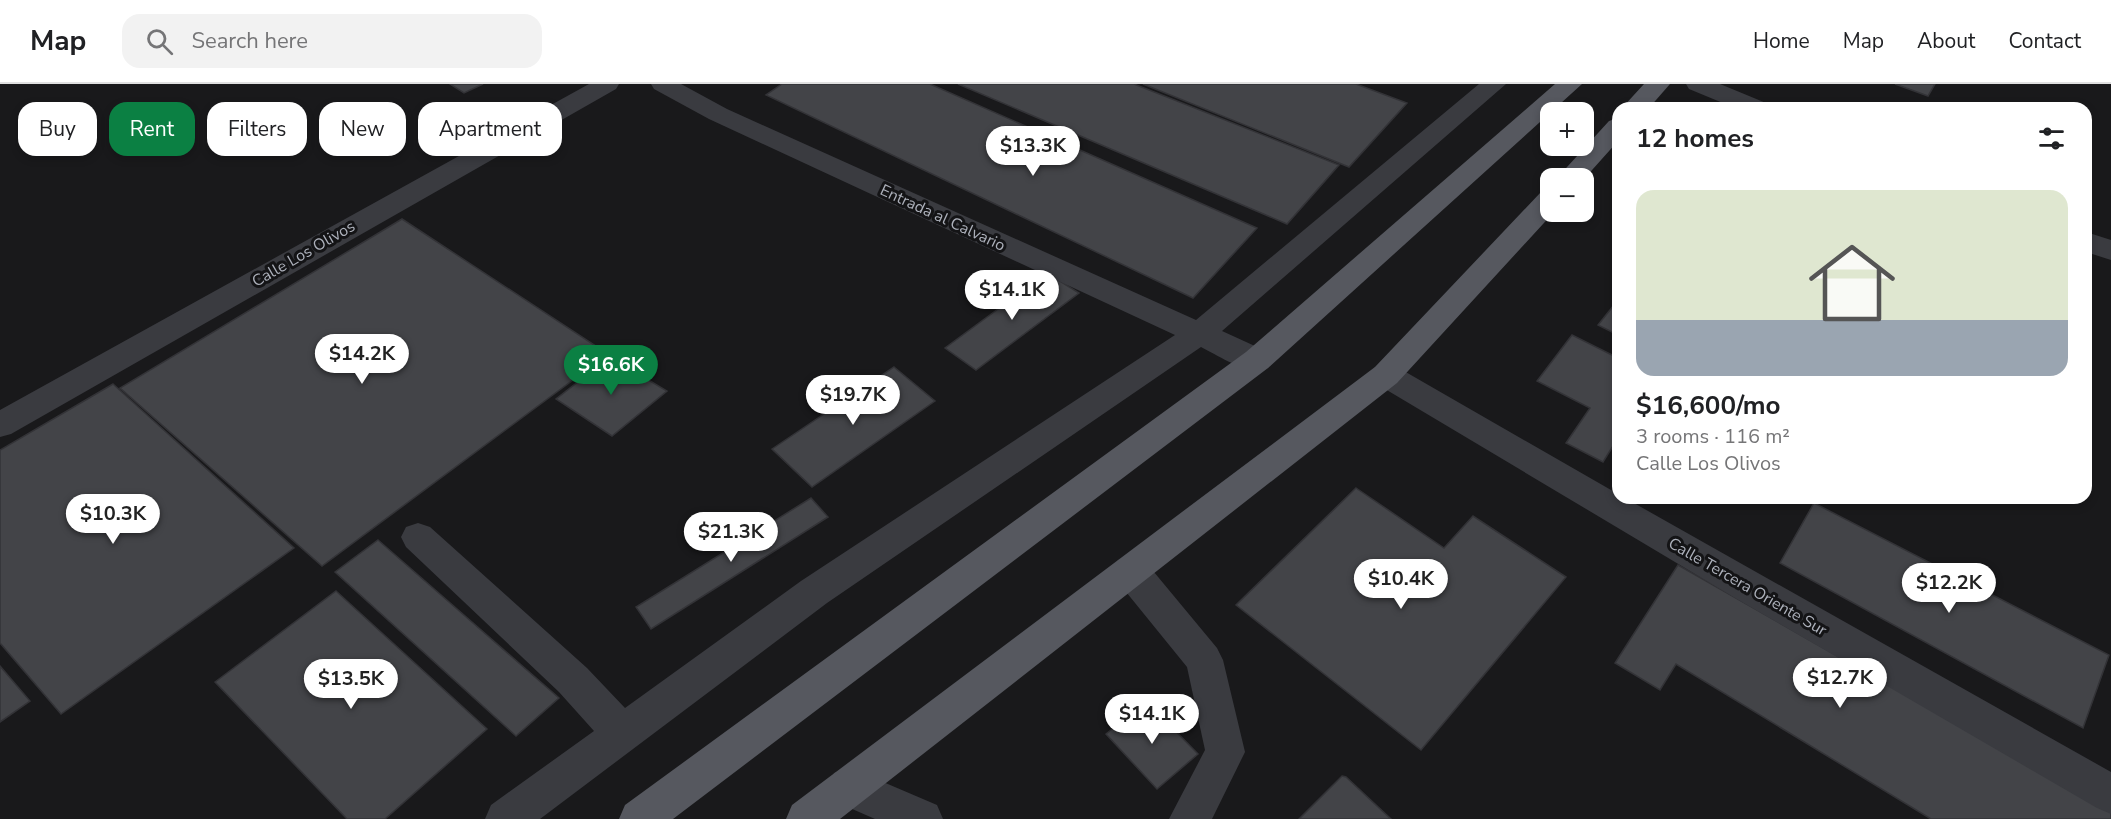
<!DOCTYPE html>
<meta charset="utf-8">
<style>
body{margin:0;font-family:"Nunito Sans",sans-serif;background:#f2f2f2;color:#202124;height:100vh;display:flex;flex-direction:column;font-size:22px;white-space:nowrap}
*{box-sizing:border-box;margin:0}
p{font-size:20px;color:#757577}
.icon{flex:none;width:33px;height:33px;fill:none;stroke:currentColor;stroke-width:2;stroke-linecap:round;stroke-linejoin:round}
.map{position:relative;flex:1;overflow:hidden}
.panel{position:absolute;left:1612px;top:18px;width:480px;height:402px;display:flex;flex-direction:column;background:#fff;border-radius:18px;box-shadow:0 3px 9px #0003}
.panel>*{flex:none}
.top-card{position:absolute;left:18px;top:18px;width:570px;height:54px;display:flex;gap:12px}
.buttons{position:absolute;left:1540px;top:18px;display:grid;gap:12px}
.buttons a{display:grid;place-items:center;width:54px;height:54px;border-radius:12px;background:#fff;box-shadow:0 3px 9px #0003;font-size:30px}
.price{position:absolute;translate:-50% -51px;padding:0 14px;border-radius:21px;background:#fff;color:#222;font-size:20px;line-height:39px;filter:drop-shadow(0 2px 3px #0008)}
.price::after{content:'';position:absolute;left:50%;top:36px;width:18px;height:14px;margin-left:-9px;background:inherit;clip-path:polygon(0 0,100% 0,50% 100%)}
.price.current{background:#0b8043;color:#fff}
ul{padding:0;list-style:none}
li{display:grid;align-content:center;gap:12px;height:318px;padding:0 24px}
li span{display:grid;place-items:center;height:186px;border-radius:18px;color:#555}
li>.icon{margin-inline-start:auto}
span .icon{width:108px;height:108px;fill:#fffc;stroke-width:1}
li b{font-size:26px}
h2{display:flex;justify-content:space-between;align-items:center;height:72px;padding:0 24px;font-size:26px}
.tag{padding:0 21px;border-radius:18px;background:#fff;box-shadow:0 3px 9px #0003;font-size:21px;line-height:54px}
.tag.current{background:#0b8043;color:#fff}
header{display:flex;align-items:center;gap:36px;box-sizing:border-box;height:84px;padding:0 30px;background:#fff;border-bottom:2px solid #e0e0e0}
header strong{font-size:28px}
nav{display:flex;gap:33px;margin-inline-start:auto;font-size:21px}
.search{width:420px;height:54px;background:#f2f2f2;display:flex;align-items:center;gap:15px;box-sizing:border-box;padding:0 21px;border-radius:18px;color:#757577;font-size:22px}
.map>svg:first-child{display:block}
.building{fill:#434448;stroke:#333337;stroke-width:1.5}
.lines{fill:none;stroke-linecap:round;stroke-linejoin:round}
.minor{fill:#3a3b40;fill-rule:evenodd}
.major{fill:#56585f;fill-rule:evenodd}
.labels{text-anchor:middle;stroke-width:6;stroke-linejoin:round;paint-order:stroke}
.street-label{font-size:16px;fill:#acb0ba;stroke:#141416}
</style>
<header>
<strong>Map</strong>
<div class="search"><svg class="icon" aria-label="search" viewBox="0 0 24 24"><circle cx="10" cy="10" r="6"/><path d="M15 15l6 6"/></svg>Search here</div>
<nav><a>Home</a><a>Map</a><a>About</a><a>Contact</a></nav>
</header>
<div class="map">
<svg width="2111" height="735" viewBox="0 0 2111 735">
<rect width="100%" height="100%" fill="#19191b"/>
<path class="building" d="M450,0H483L464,9Z
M782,0H930L1257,144L1193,214L766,11Z
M958,0H1134L1339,81L1287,140Z
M1143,0H1356L1407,19L1349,83Z
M1895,0H1935L1928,12Z
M402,135L608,270L322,482L120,304Z
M1047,189L1079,209L976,286L945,264Z
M1618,216V251L1598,241Z
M1572,251L1618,274V354L1603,378L1566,359L1590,324L1537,297Z
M610,273L667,307L612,352L556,315Z
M894,283L935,317L812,403L772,365Z
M113,300L294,464L61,630L0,559V366Z
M1356,404L1444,464L1473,432L1566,493L1421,666L1236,521Z
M811,414L828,433L651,545L636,523Z
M1814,419L2109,571L2083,644L1780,479Z
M378,456L559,614L516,652L335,488Z
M1678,481L2111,728V735H1931L1676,580L1660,606L1615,579Z
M336,507L487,645L385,735H347L215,598Z
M0,582L30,617L0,638Z
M1146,617L1198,670L1157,705L1106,650Z
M1342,692L1346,693L1391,735H1299Z"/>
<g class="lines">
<path class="minor" d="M589,0H619L616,5L11,350L0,353V326Z
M651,0H681L727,25L1196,236L1479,0H1506L1222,247L1268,268L1272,276L1268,284C1246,291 1221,273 1201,263L827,519L540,735H485L491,721L594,647L559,608L406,463L401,453L406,443L418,439L430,443L587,584L625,624L801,497L1175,251L709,35L654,5Z
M1686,0H1720L1766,19L1770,24H1735L1689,5Z
M2086,148L2111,156V176L2086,168Z
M1386,280L1397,283L1618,410V414H1625L2111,688V730L2097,724L1737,515L1375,299L1370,291L1375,283Z
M1131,472L1144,476L1217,564L1223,576L1245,668L1212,735H1169L1205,666L1187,583L1118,498L1113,487L1118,476Z
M848,683L937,721L943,735H875L834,717L828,703L834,689Z"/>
<path class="major" d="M1555,0H1582L1268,284L673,735H619L625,721L1246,268Z
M1644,0H1670L1649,24H1622Z
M1618,34V57L1584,95L1557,94L1609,37Z
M1551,105V128H1554L1397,299L840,735H786L792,721L1375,283L1541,108Z"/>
</g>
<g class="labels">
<g class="street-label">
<text transform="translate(943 133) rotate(25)" y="6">Entrada al Calvario</text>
<text transform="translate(303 169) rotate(-30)" y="6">Calle Los Olivos</text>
<text transform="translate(1748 502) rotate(30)" y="6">Calle Tercera Oriente Sur</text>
</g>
</g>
</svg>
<div class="buttons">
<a>+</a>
<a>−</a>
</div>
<b class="price" style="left:1033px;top:93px">$13.3K</b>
<b class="price" style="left:1012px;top:237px">$14.1K</b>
<b class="price" style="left:362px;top:301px">$14.2K</b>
<b class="price current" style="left:611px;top:312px">$16.6K</b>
<b class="price" style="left:853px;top:342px">$19.7K</b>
<b class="price" style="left:113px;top:461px">$10.3K</b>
<b class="price" style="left:731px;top:479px">$21.3K</b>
<b class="price" style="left:1401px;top:526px">$10.4K</b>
<b class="price" style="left:1949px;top:530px">$12.2K</b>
<b class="price" style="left:1840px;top:625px">$12.7K</b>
<b class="price" style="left:351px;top:626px">$13.5K</b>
<b class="price" style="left:1152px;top:661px">$14.1K</b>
<div class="top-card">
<a class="tag">Buy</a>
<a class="tag current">Rent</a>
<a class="tag">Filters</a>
<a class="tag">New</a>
<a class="tag">Apartment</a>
</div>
<section class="panel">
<h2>12 homes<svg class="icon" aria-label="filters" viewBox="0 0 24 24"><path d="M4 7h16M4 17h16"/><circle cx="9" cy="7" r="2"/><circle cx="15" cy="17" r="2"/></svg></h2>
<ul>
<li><span style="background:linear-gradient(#dfe7d0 70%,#9aa5b1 0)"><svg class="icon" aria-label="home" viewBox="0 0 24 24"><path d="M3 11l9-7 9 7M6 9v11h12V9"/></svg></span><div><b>$16,600/mo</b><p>3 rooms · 116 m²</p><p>Calle Los Olivos</p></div></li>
</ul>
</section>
</div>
